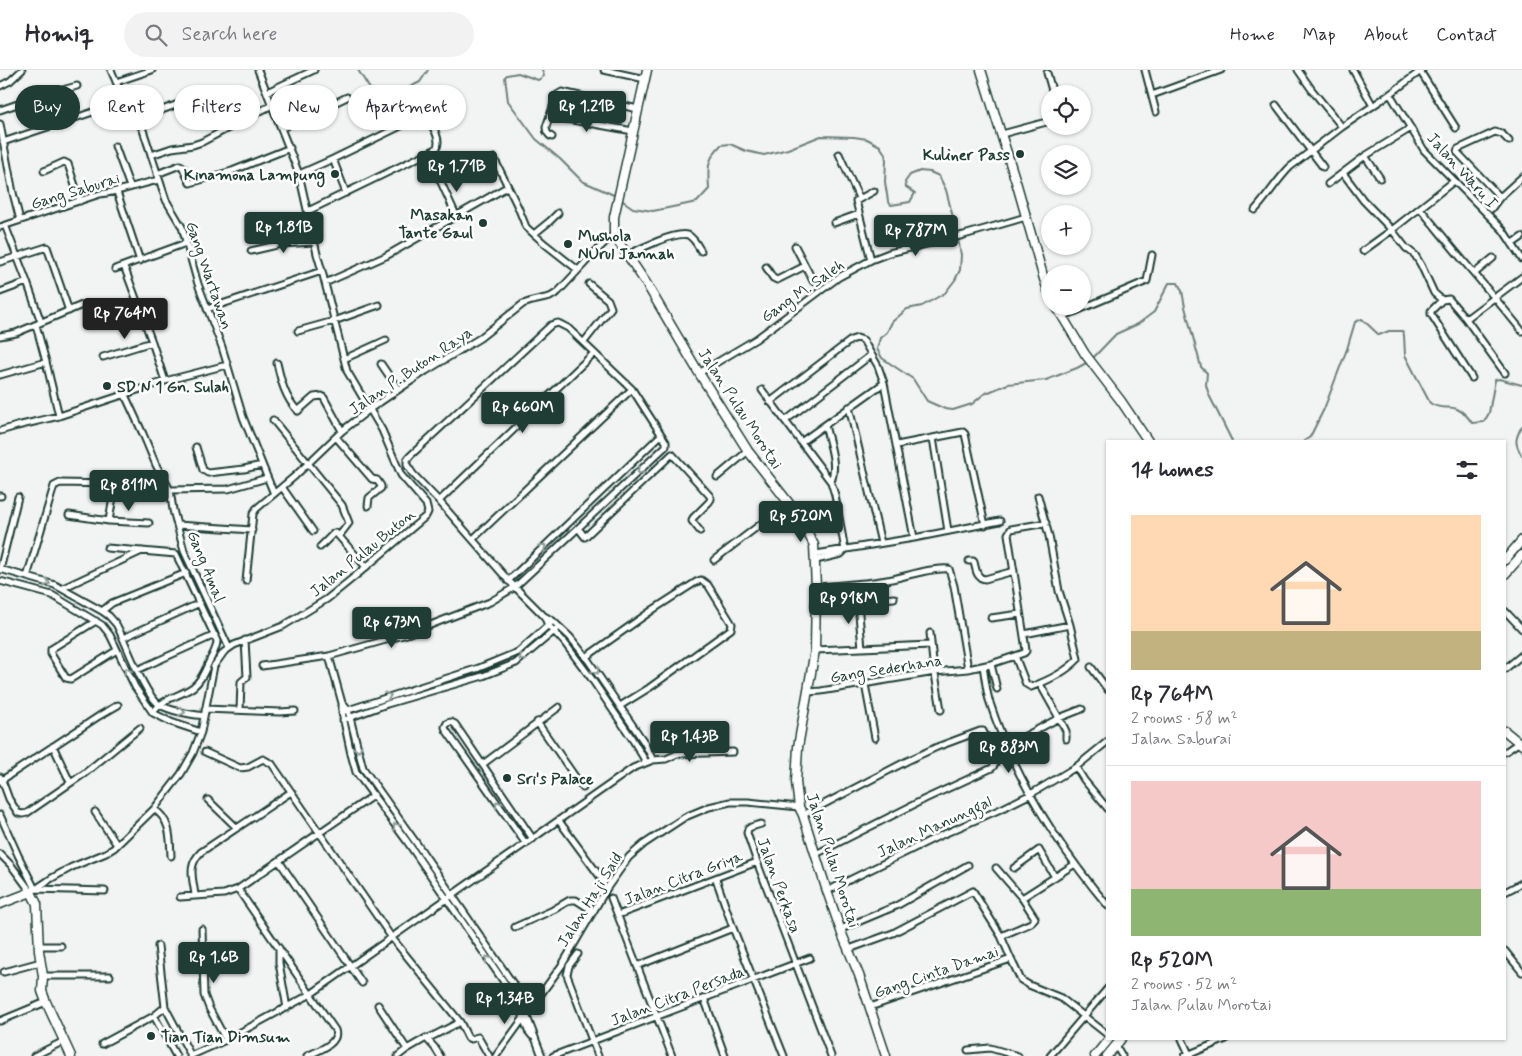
<!DOCTYPE html>
<meta charset="utf-8">
<style>
body{margin:0;font-family:Mynerve,sans-serif;background:#f2f2f3;color:#2b2b33;height:100vh;display:flex;flex-direction:column;font-size:19px;white-space:nowrap}
*{box-sizing:border-box;margin:0}
p{font-size:16px;color:#7c7c81}
.icon{flex:none;width:28px;height:28px;fill:none;stroke:currentColor;stroke-width:2;stroke-linecap:round;stroke-linejoin:round}
.map{position:relative;flex:1;overflow:hidden}
.panel{position:absolute;left:1106px;top:370px;width:400px;height:600px;display:flex;flex-direction:column;background:#fff;border-radius:0px;box-shadow:0 1px 4px #0004}
.panel>*{flex:none}
.hud{position:absolute;left:15px;top:15px;width:475px;height:45px;display:flex;gap:10px}
.fabs{position:absolute;left:1041px;top:15px;display:grid;gap:10px}
.fabs a{display:grid;place-items:center;width:50px;height:50px;border-radius:50%;background:#fff;box-shadow:0 1px 4px #0004;font-size:25px}
.price{position:absolute;translate:-50% -42px;padding:0 11px;border-radius:5px;background:#1f3d34;color:#fff;font-size:16px;line-height:32px;filter:drop-shadow(0 1px 2px #0008)}
.price::after{content:'';position:absolute;left:50%;top:30px;width:15px;height:11px;margin-left:-8px;background:inherit;clip-path:polygon(0 0,100% 0,50% 100%)}
.price.on{background:#222;color:#fff}
ul{padding:0;list-style:none}
li{display:grid;align-content:center;gap:10px;height:265px;padding:0 25px}
li+li{border-top:1px solid #e1e1e2}
li span{display:grid;place-items:center;height:155px;border-radius:0px;color:#555}
li>.icon{margin-inline-start:auto}
span .icon{width:90px;height:90px;fill:#fffc;stroke-width:1}
li b{font-size:21px}
h2{display:flex;justify-content:space-between;align-items:center;height:60px;padding:0 25px;font-size:21px}
.pill{padding:0 18px;border-radius:22px;background:#fff;box-shadow:0 1px 4px #0004;font-size:18px;line-height:45px}
.pill.on{background:#1f3d34;color:#fff}
header{display:flex;align-items:center;gap:30px;box-sizing:border-box;height:70px;padding:0 25px;background:#fff;border-bottom:1px solid #e1e1e2}
header strong{font-size:24px}
nav{display:flex;gap:28px;margin-inline-start:auto;font-size:18px}
.search{width:350px;height:45px;background:#f2f2f3;display:flex;align-items:center;gap:12px;box-sizing:border-box;padding:0 18px;border-radius:28px;color:#7c7c81;font-size:19px}
.map>svg:first-child{display:block}
.lines{fill:none;stroke-linecap:round;stroke-linejoin:round}
.stream{stroke:#6d807b;stroke-width:2}
.street-casing{stroke:#1f3d34;stroke-width:9}
.secondary-casing{stroke:#1f3d34;stroke-width:11}
.primary-casing{stroke:#1f3d34;stroke-width:11}
.street{stroke:#fff;stroke-width:5}
.secondary{stroke:#fff;stroke-width:8}
.primary{stroke:#fff;stroke-width:8}
.oneway{stroke:#8f9e9a}
.poi-dot{fill:#1f3d34;stroke:#fff;stroke-width:2}
.labels{text-anchor:middle;stroke-width:5;stroke-linejoin:round;paint-order:stroke}
.poi-label{font-size:16px;font-weight:bold;fill:#1f3d34;stroke:#fff;text-anchor:start}
.street-label{font-size:16px;fill:#1f3d34;stroke:#fff}
</style>
<header>
<strong>Homiq</strong>
<div class="search"><svg class="icon" aria-label="search" viewBox="0 0 24 24"><circle cx="10" cy="10" r="6"/><path d="M15 15l6 6"/></svg>Search here</div>
<nav><a>Home</a><a>Map</a><a>About</a><a>Contact</a></nav>
</header>
<div class="map">
<svg width="1522" height="986" viewBox="0 0 1522 986">
<rect width="100%" height="100%" fill="#f2f3f3"/>
<filter id="ink" filterUnits="userSpaceOnUse"><feTurbulence type="fractalNoise" baseFrequency=".02" numOctaves="2"/><feDisplacementMap in="SourceGraphic" scale="10" xChannelSelector="R" yChannelSelector="G"/><feConvolveMatrix kernelMatrix="1 2 1 2 8 2 1 2 1" color-interpolation-filters="sRGB"/></filter>
<g filter="url(#ink)">
<g class="lines">
<path class="stream" d="M358,0L370,19L394,25L420,12L428,0
M542,0L544,6L538,10L518,3L507,5L505,7L508,31L536,69L560,89L582,111L616,126
M620,129L633,138L653,141L697,132L709,119C708,99 706,90 721,75L730,74L746,81L764,85L788,79L821,66L854,67L867,69L880,76L885,84L886,90L885,112L888,131L891,135L910,132L915,123L906,117L905,112L910,105L920,101L930,102L939,106L946,120L956,159L961,185L960,200L955,210L945,223L922,236L907,239L892,252L887,262L880,268L877,279L882,288L913,309L927,331L945,339L953,340L972,334L984,324L1008,314L1046,310L1077,298L1088,292
M1092,289L1116,264L1138,254L1154,242L1169,213H1178L1182,221L1185,237L1201,297L1207,303L1206,315L1209,325L1232,371
M1522,356C1515,369 1514,373 1522,386
M1304,371L1310,367L1324,339L1347,279L1355,252L1362,249L1379,265L1389,261H1402L1404,265L1405,285L1430,333C1442,341 1448,335 1457,339C1463,342 1469,348 1472,353L1484,352L1489,343L1495,310L1499,309L1522,315"/>
<defs>
<path id="street" d="M111,0L121,23L143,60L166,130L182,157L198,214L222,277L243,347L274,424
M604,0L645,9
M1145,0L1156,42
M1298,0L1312,20L1342,57
M1353,0L1373,36
M1420,1L1456,58
M1047,3L1053,24
M116,12L152,0
M0,16L10,11L22,0
M267,22L314,0
M1390,24L1424,80L1503,160L1522,189
M1152,25L1221,0
M1276,35L1323,97
M0,40L44,25L77,16
M550,46L633,61
M137,49L217,20
M0,54L13,123L20,150
M282,58L347,27
M1002,64L1050,51
M552,67C548,65 546,62 546,57L557,25L562,22L638,39
M3,72L126,31
M115,76L130,117
M839,84L859,128
M151,85L172,78L193,75L202,72L272,35
M1365,86L1380,108
M494,88L518,137L526,157L545,174L578,200
M333,89L346,123
M44,101L64,92L68,94L80,131
M1343,103L1363,130L1392,160L1406,178L1415,185L1421,195L1434,223L1442,230L1449,229L1466,249L1505,303
M157,104L180,95L182,96L190,113L232,101L290,78
M299,104L333,89L442,36
M440,110L456,145
M1328,114L1365,86L1411,58
M117,122L140,191
M1500,127L1457,82L1458,79L1495,62L1502,64L1509,71
M1420,138C1453,180 1489,220 1522,261
M1491,139L1500,127L1522,107
M1255,140C1268,126 1277,110 1290,97L1342,57L1390,24L1422,0
M308,141L436,79C443,69 430,53 425,44
M834,153L859,144
M5,155L27,212L41,252
M0,157L100,124C120,122 139,114 159,110
M534,164L550,151L558,143
M1512,174L1522,167
M795,176L813,211
M251,181L281,174L314,172
M1363,181L1392,160L1454,111
M628,185C639,179 676,161 688,165C694,168 698,176 701,181
M871,190L856,131L874,121
M0,192L47,177L69,241
M124,196L152,272L165,311
M766,197L773,208L777,210L805,196
M115,199L186,173
M1475,203L1493,188
M325,213L386,186L507,117
M0,222L27,212
M1442,230L1431,241V244L1472,308
M207,239L322,201
M1062,247L1147,211L1152,185
M1466,249L1522,207
M36,255L46,292L59,346
M298,261L334,251L379,235
M0,266L16,263L82,235
M584,272L611,238L608,230L589,214
M103,287L152,272
M344,289L386,270
M277,293C281,311 285,328 298,341L314,327L322,326L324,328L342,361
M381,294L398,319
M699,303L756,269L839,207L871,190L889,183L964,165L1026,147
M0,305L46,292
M762,320L831,412L835,425L845,480L841,484L816,490
M125,325L143,364L156,395L170,420L173,440L184,481L229,578
M770,332L851,270L857,268L863,270L878,296L884,313L914,468
M849,337L881,473
M273,350L342,435L349,453L339,466
M785,351L871,285
M825,355C829,373 838,394 831,412
M0,361L17,356L59,346L165,311L227,295
M336,367L372,409L377,410L381,416V418L369,428L368,436
M933,368L948,461
M801,372L884,313
M897,375L963,362L965,364L985,455
M196,377L203,400L208,403L244,399L262,395
M717,407L748,381
M282,417L313,461
M170,420L228,419L267,408
M0,426H1
M439,431L594,283
M69,445L109,451L149,453
M109,451L115,415L164,410
M177,455L252,460
M578,458L585,467L672,384L710,426L711,429L709,432L693,448L692,451L700,461
M473,469L632,319
M320,477L334,463H336L366,497
M107,478L176,484L217,571C217,578 213,584 210,590C205,600 202,610 193,617C179,627 162,628 153,643
M816,484L914,468L1000,451
M714,490L788,433
M969,491H973L974,492C976,499 976,508 985,509L1014,501
M0,499L55,515L102,541L109,546L116,554C126,571 144,626 160,635C173,642 190,644 204,646
M0,500L18,427
M27,507L54,416L60,413L111,414
M0,511L52,525L102,555L110,565L135,617L153,643L171,652L201,662
M246,511L253,444L256,439L295,406L342,361L370,339L426,301L480,268L523,234L532,231L550,227L558,222L595,182L614,164
M508,511L661,365
M816,517C840,515 864,514 887,510C905,507 932,497 949,499L954,516L968,599
M63,518L142,481
M102,541L112,533L186,503
M1505,541L1522,559
M544,546L548,555L564,572L591,608L631,667L646,692
M991,548L1020,544
M96,551L51,579V584L66,608L71,609L117,580
M930,563L933,592L941,640
M1024,564L1070,555
M123,568L200,533
M862,578L858,533L859,531L894,528
M815,580L931,575
M329,586L342,633V642L351,684L356,702L406,770L526,944L542,986
M1015,586L1026,614L1031,617C1047,611 1067,601 1078,589L1070,555L1059,521L1049,466L1038,426
M586,587L654,539L696,512L701,510L708,515L732,554L731,559L649,618L620,636
M991,594L997,619
M262,596L329,586L407,564L490,532L515,517L666,376V372L632,319L568,258L558,253L551,255L410,386L407,390V395L413,404L439,431L508,510L544,546L553,551L570,567L586,587L644,672L653,690
M983,596C985,607 986,619 989,630C1013,705 1057,775 1108,836
M1091,597L1108,620
M1505,599L1522,585
M137,600L215,565
M865,614L875,668
M1040,614L1063,655L1066,661V669
M808,622L821,621L935,602L968,599L991,594L1024,583L1026,581L1025,573L1008,464L1011,459L1046,453
M342,633L348,640L363,698L417,774L516,918L531,938
M205,639L280,642L295,641
M240,640L241,612L247,607L245,570
M345,641L479,598L518,582L553,551
M343,650L387,634L483,606L516,593L559,557
M537,652L583,718
M1006,675L1016,671L1059,648L1082,639
M53,676L70,712
M205,682L240,698L248,697L263,689L272,694L392,868L460,952
M1505,682L1521,671
M483,694L559,637
M1076,697L1084,710L1108,739
M0,707L2,710L99,646L118,635
M0,711L2,710L9,729L18,743L23,744L27,743L85,703L140,658
M208,730L237,758
M154,739C171,750 170,768 171,786
M95,742L117,775
M0,745L18,785L35,819L105,821
M803,745L907,691L937,677L980,661H983L985,665L995,694L992,698L925,729L816,784
M559,751L604,812
M761,754L751,757L748,759L747,763L757,792L831,986
M526,774L446,660L445,657L447,653L451,652L455,654L533,769
M0,784L11,795L31,822L52,808L72,797L106,783L114,778L154,739L181,704L193,683L201,662L214,596L224,582L234,575L283,556L327,529L359,503L426,446L428,442L426,434L401,405L382,360L347,301L322,201L317,184L299,104L258,0
M279,791L362,913
M996,798L1022,828
M1014,798L1039,780L1055,807
M716,809L733,858L784,986
M238,819L335,960C340,974 317,981 307,986
M827,821L935,768L1003,738L1029,725L1076,697L1108,671
M1505,822L1522,813
M195,825C193,808 187,796 201,782L291,722
M180,827L224,824L238,819L374,725
M611,828L672,986
M618,845L757,792
M515,857L553,840L570,830H576L593,841
M202,859L204,925L209,938L226,970
M841,859L896,836L968,795
M1001,866L1031,853L1035,848L1022,828L1075,794
M39,876H61
M158,876L165,937L154,946L176,986
M279,878V893L287,938
M849,879L893,863L973,821L1001,866L1011,889L1021,910L1029,915L1061,928L1108,965
M1505,881L1522,902
M578,884L569,896L567,905L598,986
M637,896L733,858
M4,902L41,892
M43,906H110
M704,928L725,986
M378,935L407,979L426,968L435,978L440,986
M165,937L191,986
M870,937L1011,889
M523,947L528,961L532,966
M0,951L46,932
M427,969L460,952L468,968L471,969L478,967L489,986
M1182,969L1190,986
M102,974L154,946
M1116,976L1122,986
M968,980L990,978L1018,986
M34,986L64,971
M190,986L226,970L311,924L633,698L653,690L666,689L677,684L733,682
M398,986L407,979
M496,986L562,895L607,818L629,787L644,774L685,747L709,737L730,732H748L799,737
M553,986L810,888
M1050,986L1108,918
M1185,986L1226,969"/>
<path id="secondary" d="M647,0L614,147V164L620,174L646,213L699,303L748,381L799,446L814,475L816,517L815,580L798,677L796,712L799,737L803,745L827,821L842,864L859,905L886,986
M981,0L1017,115L1044,209L1050,225
M1056,236L1085,284L1121,331L1148,371
M1505,661L1522,675
M0,834L31,822L37,834L39,881L43,906L42,921L46,932L71,986"/>
<path id="primary" d="M1505,490L1522,470
M1505,504L1522,485
M1095,986L1109,969
M1107,986L1121,969"/>
</defs>
<use href="#street" class="street-casing"/>
<use href="#secondary" class="secondary-casing"/>
<use href="#primary" class="primary-casing"/>
<use href="#street" class="street"/>
<use href="#secondary" class="secondary"/>
<use href="#primary" class="primary"/>
</g>
<defs><path id="oneway-chevron" d="M-2-3.5L2.5 0L-2 3.5" fill="none" stroke-width="1.6" stroke-linecap="round" stroke-linejoin="round" transform="scale(1.25)"/></defs>
<g class="oneway">
<use href="#oneway-chevron" transform="translate(640 401) rotate(137)"/>
<use href="#oneway-chevron" transform="translate(543 477) rotate(-43)"/>
<use href="#oneway-chevron" transform="translate(47 513) rotate(16)"/>
<use href="#oneway-chevron" transform="translate(522 588) rotate(141)"/>
<use href="#oneway-chevron" transform="translate(127 601) rotate(-116)"/>
<use href="#oneway-chevron" transform="translate(596 601) rotate(56)"/>
<use href="#oneway-chevron" transform="translate(388 626) rotate(-17)"/>
<use href="#oneway-chevron" transform="translate(182 642) rotate(13)"/>
<use href="#oneway-chevron" transform="translate(358 679) rotate(76)"/>
<use href="#oneway-chevron" transform="translate(498 734) rotate(-125)"/>
<use href="#oneway-chevron" transform="translate(396 756) rotate(-127)"/>
<use href="#oneway-chevron" transform="translate(488 889) rotate(-125)"/>
</g>
</g>
<g class="poi-dot">
<circle cx="1020" cy="84" r="5"/>
<circle cx="335" cy="104" r="5"/>
<circle cx="483" cy="153" r="5"/>
<circle cx="568" cy="174" r="5"/>
<circle cx="107" cy="316" r="5"/>
<circle cx="507" cy="708" r="5"/>
<circle cx="151" cy="966" r="5"/>
</g>
<g class="labels">
<g class="poi-label">
<text x="1010" y="90" text-anchor="end">Kuliner Pass</text>
<text x="325" y="110" text-anchor="end">Kinamona Lampung</text>
<text x="473" y="150" text-anchor="end">Masakan<tspan x="473" dy="18">Tante Gaul</tspan></text>
<text x="578" y="171">Mushola<tspan x="578" dy="18">NUrul Jannah</tspan></text>
<text x="117" y="322">SD N 1 Gn. Sulah</text>
<text x="517" y="714">Sri's Palace</text>
<text x="161" y="972">Tian Tian Dimsum</text>
</g>
<g class="street-label">
<text transform="translate(1463 100) rotate(48)" y="6">Jalan Waru I</text>
<text transform="translate(75 120) rotate(-17)" y="6">Gang Saburai</text>
<text transform="translate(210 205) rotate(71)" y="6">Gang Wartawan</text>
<text transform="translate(802 220) rotate(-35)" y="6">Gang M. Saleh</text>
<text transform="translate(410 300) rotate(-34)" y="6">Jalan P. Buton Raya</text>
<text transform="translate(741 338) rotate(57)" y="6">Jalan Pulau Morotai</text>
<text transform="translate(362 482) rotate(-39)" y="6">Jalan Pulau Buton</text>
<text transform="translate(207 496) rotate(68)" y="6">Gang Amal</text>
<text transform="translate(886 598) rotate(-9)" y="6">Gang Sederhana</text>
<text transform="translate(934 756) rotate(-25)" y="6">Jalan Manunggal</text>
<text transform="translate(834 790) rotate(72)" y="6">Jalan Pulau Morotai</text>
<text transform="translate(683 807) rotate(-21)" y="6">Jalan Citra Griya</text>
<text transform="translate(780 815) rotate(70)" y="6">Jalan Perkasa</text>
<text transform="translate(589 829) rotate(-58)" y="6">Jalan Haji Said</text>
<text transform="translate(936 901) rotate(-19)" y="6">Gang Cinta Damai</text>
<text transform="translate(677 925) rotate(-21)" y="6">Jalan Citra Persada</text>
</g>
</g>
</svg>
<div class="fabs">
<a><svg class="icon" aria-label="locate" viewBox="0 0 24 24"><circle cx="12" cy="12" r="6"/><path d="M12 2v4M12 18v4M2 12h4M18 12h4"/></svg></a>
<a><svg class="icon" aria-label="layers" viewBox="0 0 24 24"><path d="M12 4l9 5-9 5-9-5zM3 14l9 5 9-5"/></svg></a>
<a>+</a>
<a>−</a>
</div>
<b class="price" style="left:587px;top:63px">Rp 1.21B</b>
<b class="price" style="left:457px;top:123px">Rp 1.71B</b>
<b class="price" style="left:284px;top:184px">Rp 1.81B</b>
<b class="price" style="left:916px;top:187px">Rp 787M</b>
<b class="price on" style="left:125px;top:270px">Rp 764M</b>
<b class="price" style="left:523px;top:364px">Rp 660M</b>
<b class="price" style="left:129px;top:442px">Rp 811M</b>
<b class="price" style="left:801px;top:473px">Rp 520M</b>
<b class="price" style="left:849px;top:555px">Rp 918M</b>
<b class="price" style="left:392px;top:579px">Rp 673M</b>
<b class="price" style="left:690px;top:693px">Rp 1.43B</b>
<b class="price" style="left:1009px;top:704px">Rp 883M</b>
<b class="price" style="left:214px;top:914px">Rp 1.6B</b>
<b class="price" style="left:505px;top:955px">Rp 1.34B</b>
<div class="hud">
<a class="pill on">Buy</a>
<a class="pill">Rent</a>
<a class="pill">Filters</a>
<a class="pill">New</a>
<a class="pill">Apartment</a>
</div>
<section class="panel">
<h2>14 homes<svg class="icon" aria-label="filters" viewBox="0 0 24 24"><path d="M4 7h16M4 17h16"/><circle cx="9" cy="7" r="2"/><circle cx="15" cy="17" r="2"/></svg></h2>
<ul>
<li><span style="background:linear-gradient(#ffd9b3 75%,#c2b280 0)"><svg class="icon" aria-label="home" viewBox="0 0 24 24"><path d="M3 11l9-7 9 7M6 9v11h12V9"/></svg></span><div><b>Rp 764M</b><p>2 rooms · 58 m²</p><p>Jalan Saburai</p></div></li>
<li><span style="background:linear-gradient(#f6c9c9 70%,#8fb573 0)"><svg class="icon" aria-label="home" viewBox="0 0 24 24"><path d="M3 11l9-7 9 7M6 9v11h12V9"/></svg></span><div><b>Rp 520M</b><p>2 rooms · 52 m²</p><p>Jalan Pulau Morotai</p></div></li>
</ul>
</section>
</div>
